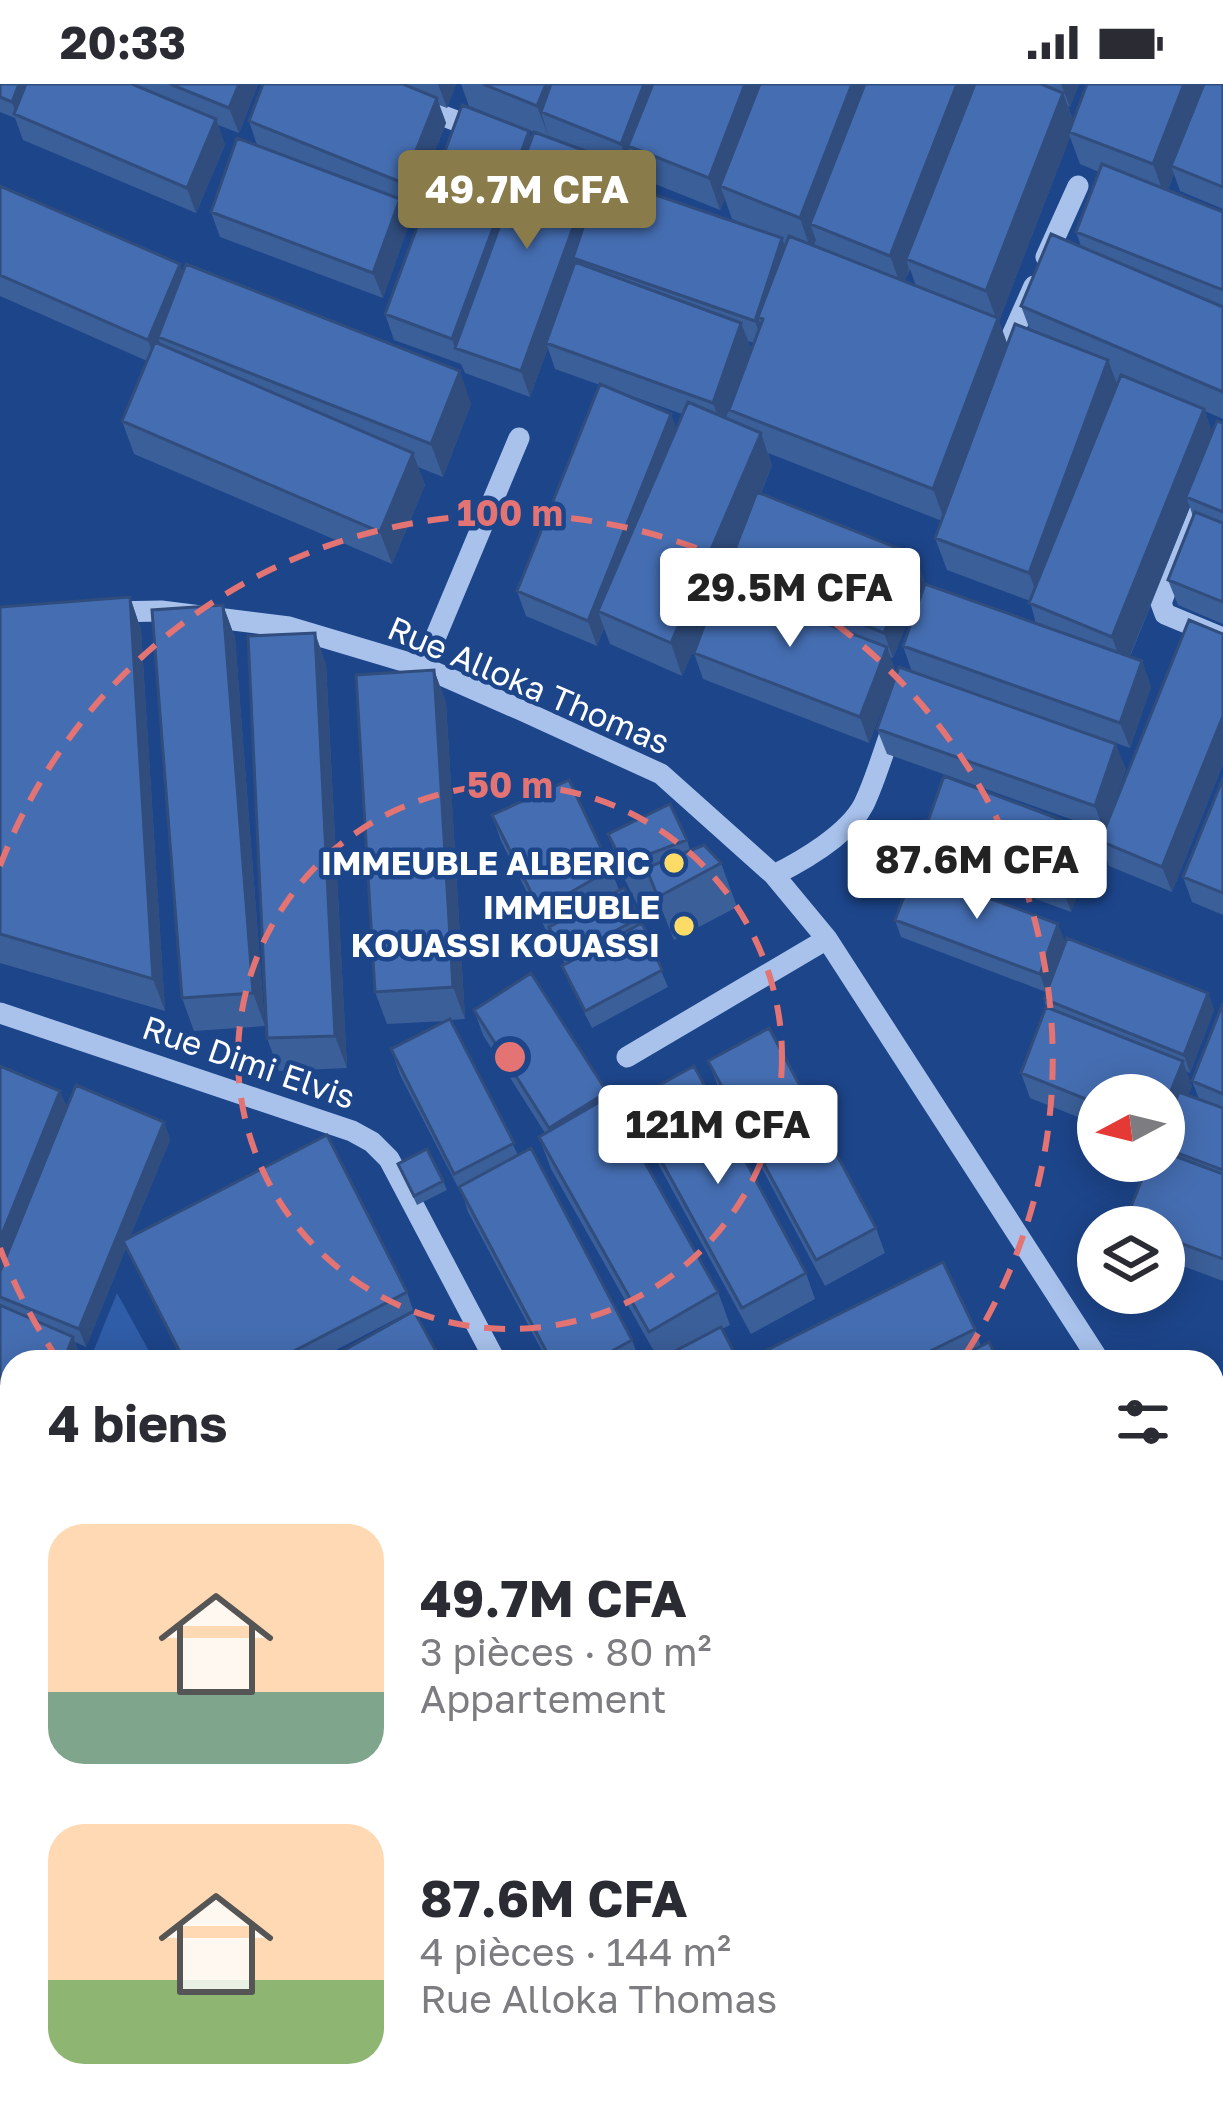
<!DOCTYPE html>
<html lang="fr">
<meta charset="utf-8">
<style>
body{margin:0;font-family:"Golos Text",sans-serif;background:#f2f2f3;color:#2b2b33;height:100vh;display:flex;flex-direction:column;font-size:45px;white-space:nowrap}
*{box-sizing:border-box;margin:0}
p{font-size:39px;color:#7c7c81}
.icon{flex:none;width:66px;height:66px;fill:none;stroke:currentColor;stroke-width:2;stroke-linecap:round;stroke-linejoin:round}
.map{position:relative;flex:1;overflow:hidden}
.panel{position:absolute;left:0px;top:1266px;width:1224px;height:771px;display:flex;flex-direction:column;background:#fff;border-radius:36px 36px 0 0;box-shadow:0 6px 30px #0003}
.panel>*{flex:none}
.needle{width:78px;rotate:263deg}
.controls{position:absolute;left:1077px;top:990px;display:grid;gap:24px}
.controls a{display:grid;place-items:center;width:108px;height:108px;border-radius:50%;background:#fff;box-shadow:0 6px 30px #0003;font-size:60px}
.price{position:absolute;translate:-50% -102px;padding:0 27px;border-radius:12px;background:#fff;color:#222;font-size:39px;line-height:78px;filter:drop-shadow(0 3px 6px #0008)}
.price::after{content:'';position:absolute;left:50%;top:72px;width:36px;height:27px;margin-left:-18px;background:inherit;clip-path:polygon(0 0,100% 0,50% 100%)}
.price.on{background:#897b4a;color:#fff}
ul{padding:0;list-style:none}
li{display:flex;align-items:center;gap:36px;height:300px;padding:0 48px}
li span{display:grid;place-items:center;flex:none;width:336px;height:240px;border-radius:36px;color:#555}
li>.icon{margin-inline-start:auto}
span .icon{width:144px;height:144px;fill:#fffc;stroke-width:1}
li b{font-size:51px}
h2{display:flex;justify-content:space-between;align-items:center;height:144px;padding:0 48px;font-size:51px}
.status{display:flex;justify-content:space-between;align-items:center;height:84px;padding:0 60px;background:#fff;direction:ltr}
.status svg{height:33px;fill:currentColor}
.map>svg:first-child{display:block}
.green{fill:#305da8}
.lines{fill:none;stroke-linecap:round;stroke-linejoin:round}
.minor{stroke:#a8c2ec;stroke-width:21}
.wall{fill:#3b5f99;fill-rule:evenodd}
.shaded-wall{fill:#304d7d}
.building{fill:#456eb2;stroke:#304d7d;stroke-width:3}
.ring{fill:none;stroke:#e47373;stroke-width:6;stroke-dasharray:21 15}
.poi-dot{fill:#fcdc67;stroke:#1d458a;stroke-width:4.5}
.labels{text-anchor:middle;stroke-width:9;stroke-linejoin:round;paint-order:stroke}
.street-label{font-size:33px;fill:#fff;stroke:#1d458a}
.poi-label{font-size:33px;font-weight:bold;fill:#fff;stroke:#1d458a;text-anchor:end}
.centre{fill:#e47373;stroke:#1d458a;stroke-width:6}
.ring-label{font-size:36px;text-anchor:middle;font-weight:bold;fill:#e47373;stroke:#1d458a;stroke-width:9;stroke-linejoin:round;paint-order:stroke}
</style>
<div class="status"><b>20:33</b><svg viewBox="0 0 49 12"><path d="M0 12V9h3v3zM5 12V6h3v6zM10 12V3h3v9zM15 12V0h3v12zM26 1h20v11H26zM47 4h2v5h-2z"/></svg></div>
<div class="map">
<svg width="1223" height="2036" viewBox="0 0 1223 2036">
<rect width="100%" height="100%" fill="#1d458a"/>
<path class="green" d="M117,1209L155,1278H89Z"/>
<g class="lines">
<path class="minor" d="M417,22L483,47
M1046,173L1078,102
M1010,256L1034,202
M1202,409L1161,519L1165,530L1223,554
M109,528L161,527L289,543L423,583L521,626L661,690L774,791L827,855L1100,1278
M423,583L519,354
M774,791C802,777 849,750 864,720C876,695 884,665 894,639
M0,929L352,1047L372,1058L389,1075L496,1278
M627,973L827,855
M1212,1311L1223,1303
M1212,1423L1223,1433
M1223,1492C1210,1516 1220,1543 1223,1568
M0,1664L12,1668
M994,2025L999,2036"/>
</g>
<path class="wall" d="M0,0H258L239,49L218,41L225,61L196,129L23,56L15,34L0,28Z
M263,0H456L447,24L439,21L446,39L412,125L402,121L409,140L383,214L220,153L211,128L257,61L249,37Z
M461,0H1079L1070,23L1068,22L1073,36L1223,0V125L1180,107L1174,90L1168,106L1223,128V335L1205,327L1212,349L1223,339V540L1178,521L1168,496L1193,433L1190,423L1130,573L1142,577L1151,603L1130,664L912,588L903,562L1036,540L1030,517L947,486L935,454L942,437L768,369L772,382L761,409L915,471L924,496L893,574L890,573L896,588L869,659L703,595L694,569L705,539L682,592L610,560L604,544L597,562L526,532L517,507L600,301L555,285L548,264L530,313L465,289L461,280L394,256L385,230L529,47L531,54L534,48L469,22ZM1070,53L1080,80L1099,88L1076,148L1081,162L1021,222L1030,246L1007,260L999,237ZM602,80L633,92L636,83L640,94L720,126L725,115L732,135L770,150L607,94ZM910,185L916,202L904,198ZM748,257L754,259L735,309L751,264ZM604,302L682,330L676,345L671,330ZM727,487L734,504L722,500Z
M0,102L471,320L443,393L418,383L425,401L392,480L134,370L122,337L147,277L0,212Z
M130,513L141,546L165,927L0,879V523Z
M223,521L235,554L265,942L194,947L182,914Z
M315,549L326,581L347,984L279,987L267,954Z
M1223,550V680L1172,808L1109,782L1100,757L1104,747L887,670L877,645L1126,685L1106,741Z
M434,586L446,619L465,935L450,936L518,1071L632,1256L640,1278H548L468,1128L464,1115L400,991L391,965L447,937L387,940L375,908Z
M1223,694V831L1192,818L1183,793Z
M492,731L611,785L619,806L624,804L641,839L668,903L592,944L569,899L562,882L565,880L552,850L549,852L501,757Z
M608,750L687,756L690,766L721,779L737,823L674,856L658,816L639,824L624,794Z
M923,751L1092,769L1071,828L932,777Z
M895,836L1065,857L1046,908L901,853Z
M1208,909L1214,926L1190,989L1186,987L1192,1002L1188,1011L1199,1015L1192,997L1223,919V1197L1164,1175V1143H1127L1125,1138L1164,1077V1011H1098V1041L1030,1014L1021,989L1046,923L1044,915Z
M474,926L610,1017L718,1208L730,1241L722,1245L739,1278H660L551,1085L539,1053L545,1049L483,951Z
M708,977L876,1144L885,1169L825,1202L718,1002Z
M60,1007L67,1024L164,1038L170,1056L130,1153L407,1208L413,1226L313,1278H183L126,1164L86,1263L75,1258L79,1270L12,1278V1516L0,1511V1188Z
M629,1018L806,1189L815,1215L751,1250L638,1043Z
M398,1080L443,1097L447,1106L417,1121Z
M975,1245L981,1262L999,1278H764L761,1269Z
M1212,1557L1217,1572L1212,1575Z
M1212,1589H1223V1682L1212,1678Z
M0,1689L12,1694V2025H23L18,2036H0Z
M1223,1694V1937L1220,1935L1217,1927L1212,1941V1724Z
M50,2025H154L160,2036H56Z
M278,2025H540L546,2036H284Z
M546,2025H799L803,2033L813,2036H551Z
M810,2025H904L910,2036H816Z"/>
<path class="shaded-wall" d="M19,0H32L17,32L12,18Z
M239,0H258L239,49L229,24Z
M438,0H456L447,24Z
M546,0H571L541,28L549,54L537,22Z
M644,0H669L628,62L636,83L633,92L621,60Z
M745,0H770L720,102L725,115L720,126L709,94Z
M852,0H877L810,140L816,156L811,167L800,134Z
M957,0H976L906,175L909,185L902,205L890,172Z
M1061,0H1079L1070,23Z
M1184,0H1208L1171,82L1174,90L1165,113L1153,80Z
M1063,9L1075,41L1069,48L1070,53L999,237L1010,267L945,438L933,405L997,237L986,207Z
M437,14L446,39L412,125L403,99Z
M216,35L225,61L196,129L187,104Z
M529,47L538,72L455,264L461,281L452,255Z
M599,72L608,98L573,174L577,185L546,259L548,264L530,313L521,287Z
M400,115L409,140L383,214L373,189Z
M782,154L791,180L758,233L766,256L764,263L755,237Z
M180,180L189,205L158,253L163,267L157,281L148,256Z
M741,239L751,264L722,345L713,319Z
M1108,276L1120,308L1041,521L1029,489Z
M460,287L471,320L443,393L431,360Z
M1204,325L1216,358L1186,413L1190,423L1124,586L1112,553Z
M671,330L680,355L598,527L604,544L597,562L588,537Z
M761,349L772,382L682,592L671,559Z
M413,369L425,401L392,480L380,448Z
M915,471L924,496L893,574L884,549Z
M130,513L141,546L165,927L153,895Z
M223,521L235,554L265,942L253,909Z
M315,549L326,581L347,984L335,952Z
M887,563L896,588L869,659L860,633Z
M1142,577L1151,603L1130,664L1120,639Z
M434,586L446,619L465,935L453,903Z
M1223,632V680L1172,808L1162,783Z
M1116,660L1126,685L1104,747L1095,722Z
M1083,744L1092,769L1071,828L1062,802Z
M1058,840L1065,857L1046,908L1040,890Z
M1208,909L1214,926L1190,989L1184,971Z
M1183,977L1192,1002L1167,1065L1164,1064V1024Z
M60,1007L67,1024L0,1188V1155Z
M607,1008L616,1033L559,1070L549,1044Z
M164,1038L170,1056L126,1163L123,1157L126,1164L86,1263L79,1245Z
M73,1253L79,1270L76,1278H63Z
M12,1542V1575L0,1606V1572Z
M12,1754V1801L0,1830V1782Z
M1223,1855V1908L1212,1911V1888Z
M1212,1915L1217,1927L1212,1941Z
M12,1991V2025H23L18,2036H0V2018Z"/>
<path class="building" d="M0,0H19L12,18L0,13Z
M26,0H132L216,35L187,104L14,30Z
M170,0H239L229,24Z
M263,0H403L437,14L403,99L249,37Z
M483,0H546L537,22Z
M551,0H644L621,60L541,28Z
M653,0H745L709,94L628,62Z
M760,0H852L800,134L720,102Z
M865,0H957L890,172L810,140Z
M975,0H1041L1063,9L986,207L906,175Z
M1087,0H1184L1153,80L1069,48Z
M1204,0H1223V103L1171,82Z
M462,21L529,47L452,255L385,230Z
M534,48L599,72L521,287L455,264Z
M237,54L400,115L373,189L211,128Z
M1102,80L1223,128V206L1076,148Z
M600,92L782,154L755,237L573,174Z
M0,102L180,180L148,256L0,191Z
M1051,150L1223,223V308L1021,222Z
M789,152L998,234L933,405L729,326L763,235L758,233Z
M575,178L741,239L713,319L546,259Z
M186,180L460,287L431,360L158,253Z
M1015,240L1108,276L1029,489L935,454Z
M155,258L413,369L380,448L122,337Z
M1121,291L1204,325L1112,553L1029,519Z
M600,300L671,330L588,537L517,507Z
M688,318L761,349L671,559L598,527Z
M1217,337L1223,339V428L1186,413Z
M757,408L915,471L884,549L727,486Z
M1195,428L1223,439V518L1168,496Z
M720,499L887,563L860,633L694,569Z
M925,500L1142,577L1120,639L903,562Z
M130,513L153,895L0,850V523Z
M223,521L253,909L182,914L152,526Z
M1189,536L1223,550V632L1162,783L1100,757Z
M315,549L335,952L267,954L248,552Z
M899,583L1116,660L1095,722L877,645Z
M434,586L453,903L375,908L356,591Z
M944,692L1083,744L1062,802L923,751Z
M1223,694V809L1183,793Z
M569,696L611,785L540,826L492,731Z
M670,720L687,756L623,780L608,750Z
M704,761L721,779L658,813L646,784Z
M914,786L1058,840L1040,890L895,836Z
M624,804L639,834L565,874L549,843Z
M642,839L662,886L585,927L562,882Z
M1067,854L1208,909L1184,971L1044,915Z
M531,889L607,1008L549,1044L474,926Z
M1223,919V1010L1192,997Z
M1046,923L1183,977L1164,1024V1011H1098V1020L1021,989Z
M450,935L514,1059L454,1090L391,965Z
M769,944L876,1144L816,1176L708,977Z
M0,982L60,1007L0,1155Z
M694,982L806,1189L742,1224L629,1018Z
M76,1001L164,1038L79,1245L0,1213V1188Z
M1179,1008L1223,1024V1086L1164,1064V1048Z
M608,1013L718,1208L649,1248L539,1053Z
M327,1051L407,1208L273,1278H185L123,1157Z
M531,1064L632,1256L592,1278H552L459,1103Z
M427,1065L443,1097L414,1112L398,1080Z
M1164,1068L1223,1090V1175L1164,1153V1143H1139L1125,1138L1149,1077H1164Z
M943,1178L975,1245L908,1278H765L761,1269Z
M0,1221L73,1253L63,1278H12V1401L0,1396Z
M414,1227L442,1278H323Z
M721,1243L739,1278H664L662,1274Z
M989,1258L999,1278H950Z
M0,1405L12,1409V1501L0,1496Z
M0,1518L12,1522V1542L0,1572Z
M1214,1585L1223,1589V1660L1212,1656Z
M0,1689L12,1694V1754L0,1782Z
M1222,1694L1223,1855L1212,1888V1724Z
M12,1773V1933L0,1928V1804Z
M1223,1875V1915L1212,1911V1906Z
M0,1941L12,1946V1991L0,2018Z
M56,2025H154L160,2036H62Z
M210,2025H262L267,2036H215Z
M283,2025H372L350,2036H288Z
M405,2025H540L546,2036H384Z
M550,2025H596L574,2036H556Z
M643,2025H799L801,2028L786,2036H622Z
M826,2025H904L910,2036H831Z
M915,2025H987L993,2036H920Z
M1003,2025H1076L1082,2036H1009Z
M1103,2025H1167L1173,2036H1109Z
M810,2030L813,2036H797Z"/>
<g class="ring">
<circle cx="510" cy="973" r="272"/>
<path d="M59 1277A544 544 0 0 1 0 1164M0 782A544 544 0 1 1 961 1277"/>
</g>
<g class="poi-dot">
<circle cx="674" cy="779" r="12"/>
<circle cx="684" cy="842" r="12"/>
</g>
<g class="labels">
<g class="street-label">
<text transform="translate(529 601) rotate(23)" y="12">Rue Alloka Thomas</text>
<text transform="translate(249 978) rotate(19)" y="12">Rue Dimi Elvis</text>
</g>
<g class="poi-label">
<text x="650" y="791">IMMEUBLE ALBERIC</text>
<text x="660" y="835">IMMEUBLE<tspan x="660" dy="38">KOUASSI KOUASSI</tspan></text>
</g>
</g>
<circle cx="510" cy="973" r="18" class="centre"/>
<g class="ring-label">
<text x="510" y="442">100 m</text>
<text x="510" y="714">50 m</text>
</g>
</svg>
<div class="controls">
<a><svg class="needle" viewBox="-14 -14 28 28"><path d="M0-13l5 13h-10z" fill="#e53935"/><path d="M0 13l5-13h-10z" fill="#7c7c81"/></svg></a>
<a><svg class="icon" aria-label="layers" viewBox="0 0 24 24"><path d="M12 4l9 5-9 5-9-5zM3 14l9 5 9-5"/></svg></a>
</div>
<b class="price on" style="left:527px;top:168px">49.7M CFA</b>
<b class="price" style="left:790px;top:566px">29.5M CFA</b>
<b class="price" style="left:977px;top:838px">87.6M CFA</b>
<b class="price" style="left:718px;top:1103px">121M CFA</b>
<section class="panel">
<h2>4 biens<svg class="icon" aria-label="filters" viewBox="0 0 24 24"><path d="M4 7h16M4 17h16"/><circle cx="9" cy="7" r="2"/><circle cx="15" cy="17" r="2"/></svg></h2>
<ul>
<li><span style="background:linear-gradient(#ffd9b3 70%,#7fa58c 0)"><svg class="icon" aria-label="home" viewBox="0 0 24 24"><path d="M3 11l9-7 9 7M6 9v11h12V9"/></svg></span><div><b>49.7M CFA</b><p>3 pièces · 80 m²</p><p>Appartement</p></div></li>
<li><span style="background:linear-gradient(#ffd9b3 65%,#8fb573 0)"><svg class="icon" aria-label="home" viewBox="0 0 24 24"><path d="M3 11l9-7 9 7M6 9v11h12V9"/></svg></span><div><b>87.6M CFA</b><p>4 pièces · 144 m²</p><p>Rue Alloka Thomas</p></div></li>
</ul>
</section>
</div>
